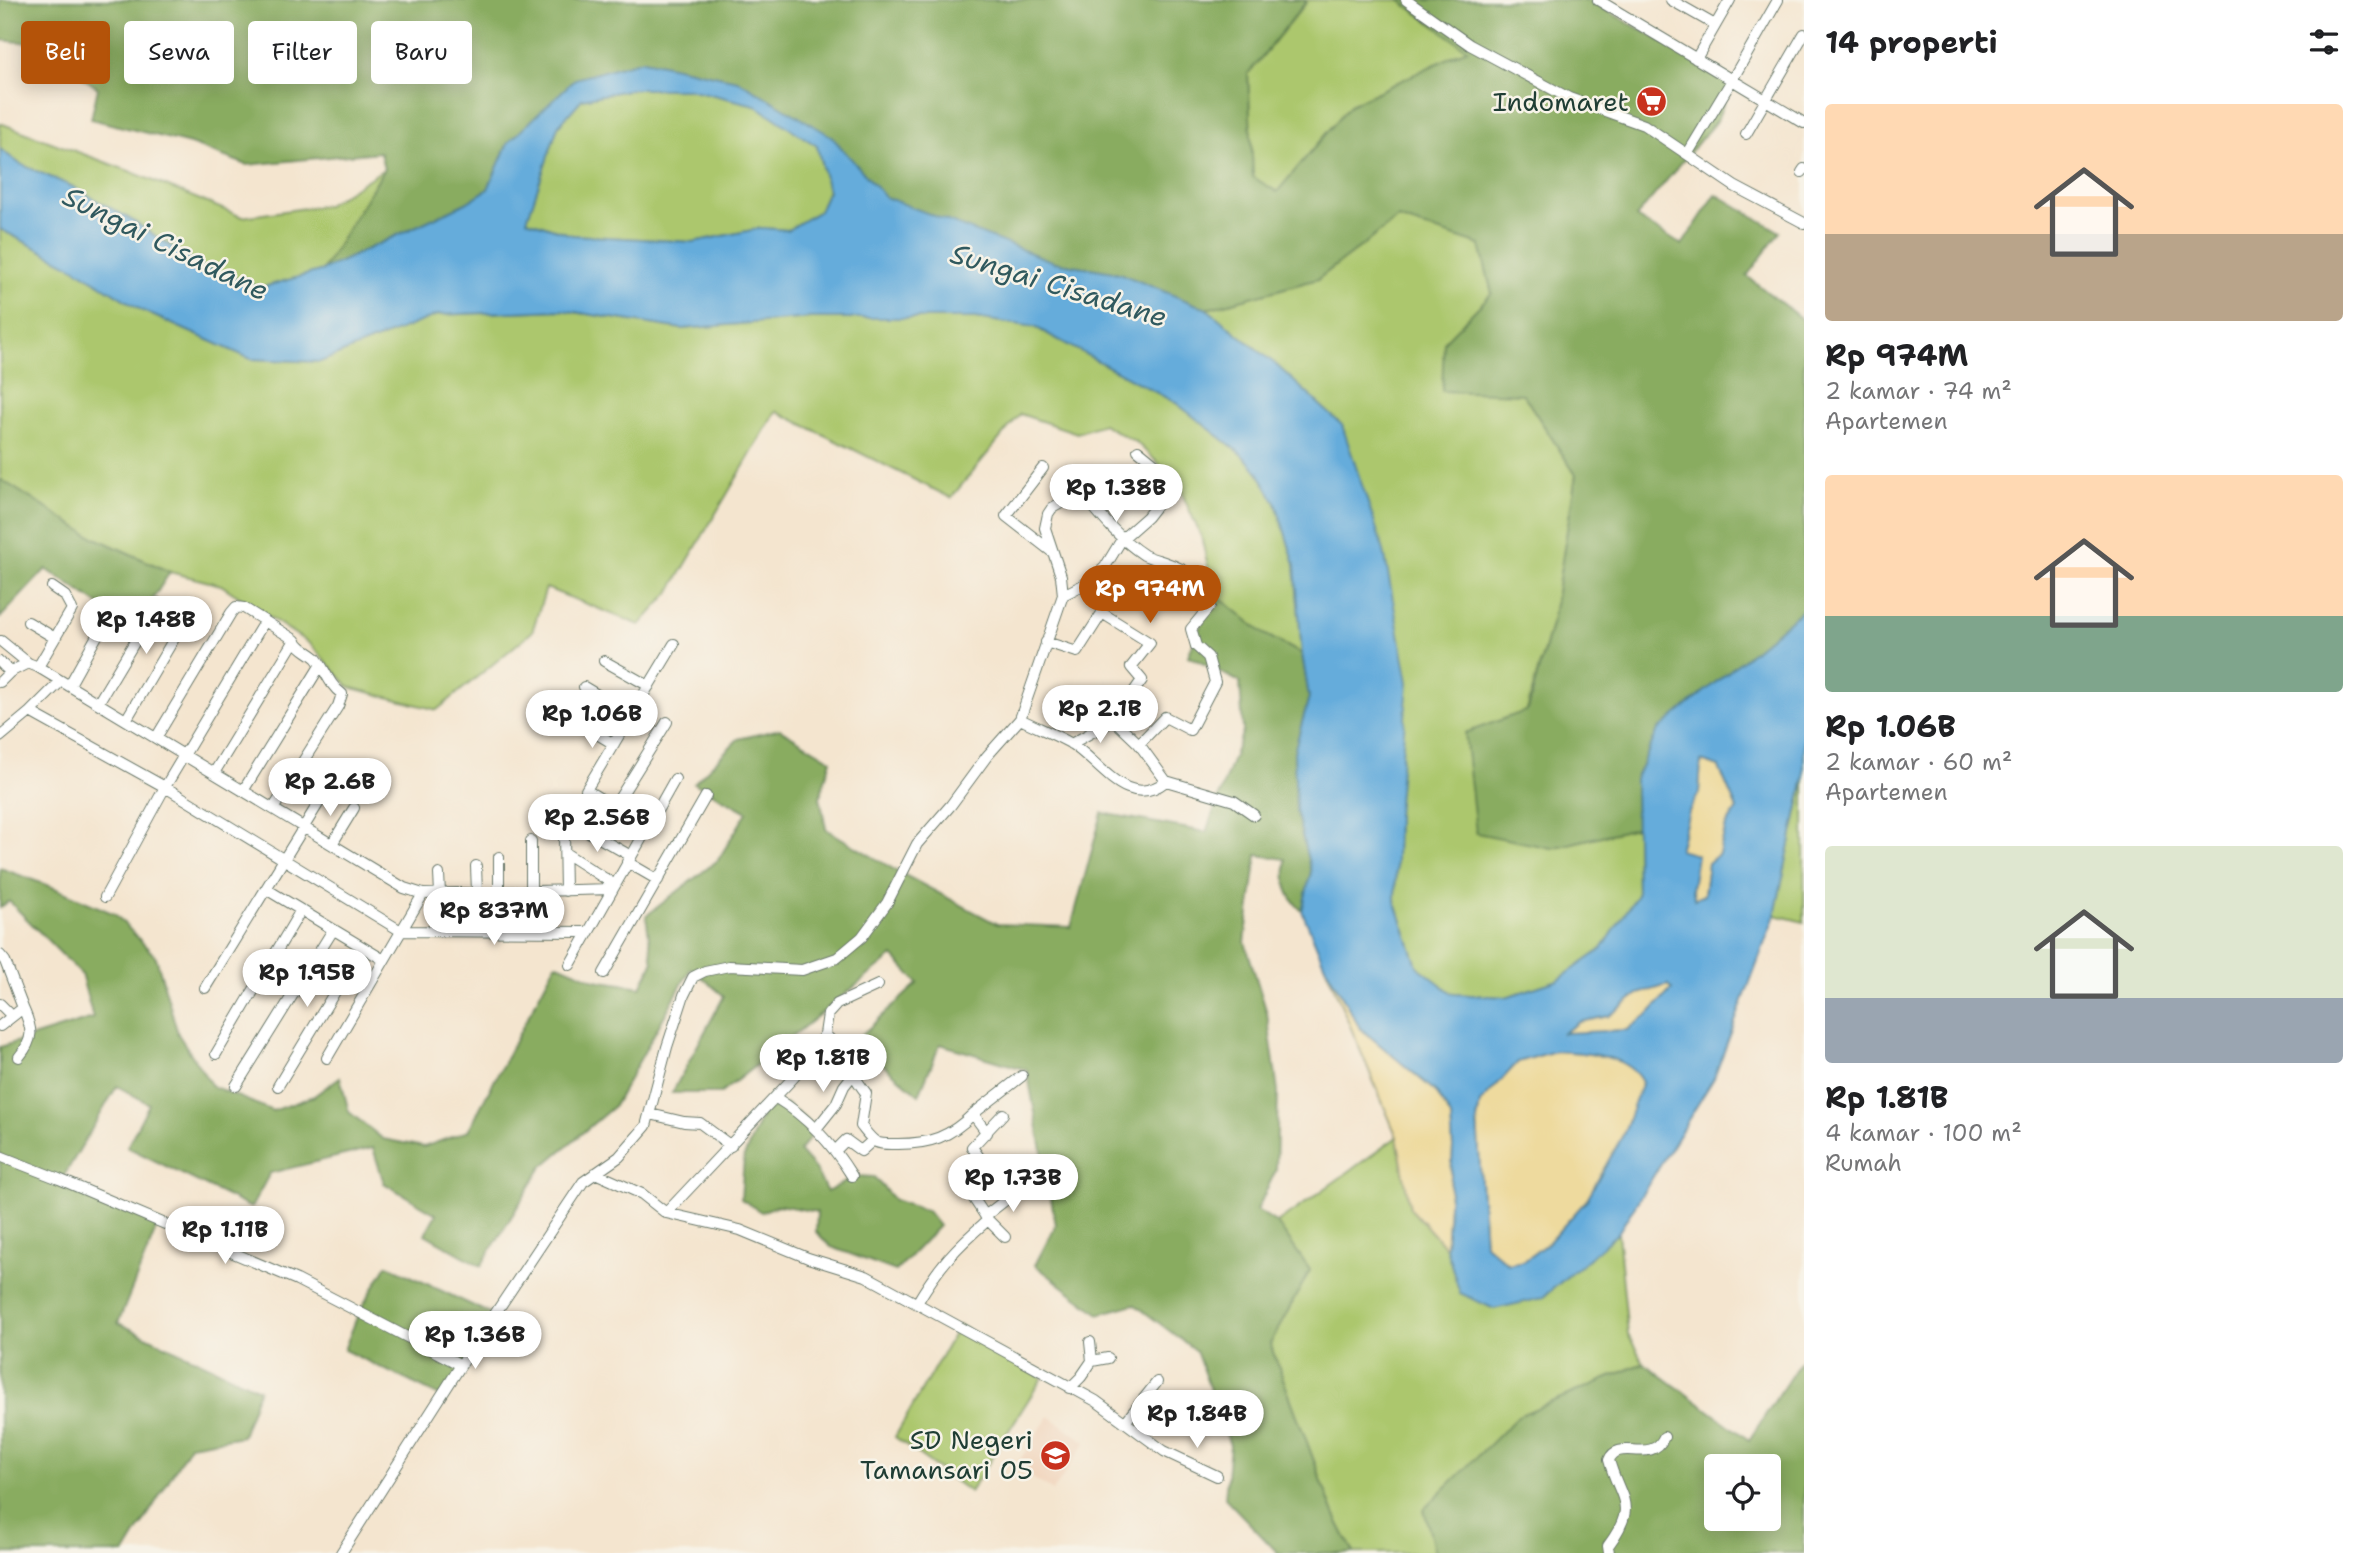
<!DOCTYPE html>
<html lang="id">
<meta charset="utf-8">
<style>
body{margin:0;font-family:"Shantell Sans",sans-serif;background:#f2f2f2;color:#202124;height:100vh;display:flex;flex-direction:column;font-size:26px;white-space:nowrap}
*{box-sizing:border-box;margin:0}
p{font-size:23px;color:#757577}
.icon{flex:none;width:38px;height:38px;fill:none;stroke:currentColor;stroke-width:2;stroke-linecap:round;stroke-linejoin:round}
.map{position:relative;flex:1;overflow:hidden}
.side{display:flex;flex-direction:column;background:#fff;width:560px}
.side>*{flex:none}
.hud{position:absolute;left:21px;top:21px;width:665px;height:63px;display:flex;gap:14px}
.fabs{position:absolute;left:1704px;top:1454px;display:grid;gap:14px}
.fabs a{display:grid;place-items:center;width:77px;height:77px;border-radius:7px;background:#fff;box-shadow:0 4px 18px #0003;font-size:35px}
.price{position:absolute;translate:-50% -60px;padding:0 16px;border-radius:24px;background:#fff;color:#222;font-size:23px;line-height:46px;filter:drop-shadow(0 2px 4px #0008)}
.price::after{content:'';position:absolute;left:50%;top:42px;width:21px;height:16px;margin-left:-10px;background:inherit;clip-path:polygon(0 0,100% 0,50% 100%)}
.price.active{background:#b45309;color:#fff}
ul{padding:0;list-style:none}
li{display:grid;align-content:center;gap:14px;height:371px;padding:0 21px}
li span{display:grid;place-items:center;height:217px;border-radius:7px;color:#555}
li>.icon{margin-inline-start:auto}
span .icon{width:126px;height:126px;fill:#fffc;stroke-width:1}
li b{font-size:30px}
h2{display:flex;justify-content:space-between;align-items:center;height:84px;padding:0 21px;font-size:30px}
.chip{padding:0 24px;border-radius:7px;background:#fff;box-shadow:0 4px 18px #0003;font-size:24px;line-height:63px}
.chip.active{background:#b45309;color:#fff}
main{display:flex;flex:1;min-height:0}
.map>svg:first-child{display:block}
.built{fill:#f1d5bd}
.green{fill:#acc76d;stroke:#668250;stroke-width:2}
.forest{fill:#89ac60;stroke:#54744a;stroke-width:2;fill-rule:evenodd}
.sand{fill:#eeda9e;stroke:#868c69;stroke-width:2}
.water{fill:#65acdb;stroke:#427488;stroke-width:2;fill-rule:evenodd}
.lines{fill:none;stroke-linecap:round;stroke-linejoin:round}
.minor-casing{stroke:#6a786a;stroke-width:12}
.minor{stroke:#fff;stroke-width:10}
.labels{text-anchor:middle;stroke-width:5;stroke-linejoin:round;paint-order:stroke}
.poi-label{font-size:26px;fill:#1f3d34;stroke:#f7f3e8;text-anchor:end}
.water-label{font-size:28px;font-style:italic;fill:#30595e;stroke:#f7f3e8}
</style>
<main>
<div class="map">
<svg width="1804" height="1553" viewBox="0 0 1804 1553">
<rect width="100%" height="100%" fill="#f7f3e8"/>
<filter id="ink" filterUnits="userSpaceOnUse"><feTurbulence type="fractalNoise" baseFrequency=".0143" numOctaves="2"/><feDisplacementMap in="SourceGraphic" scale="14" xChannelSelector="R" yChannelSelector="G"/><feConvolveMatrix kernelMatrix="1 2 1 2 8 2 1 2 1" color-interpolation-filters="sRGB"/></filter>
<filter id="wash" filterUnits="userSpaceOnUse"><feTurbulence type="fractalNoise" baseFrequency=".00686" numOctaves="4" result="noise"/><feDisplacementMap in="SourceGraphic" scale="28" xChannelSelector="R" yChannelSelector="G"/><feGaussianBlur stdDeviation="1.57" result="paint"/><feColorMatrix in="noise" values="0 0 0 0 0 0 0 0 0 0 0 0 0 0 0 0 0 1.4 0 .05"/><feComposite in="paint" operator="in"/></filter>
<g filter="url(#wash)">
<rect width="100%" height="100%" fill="#f4e5cf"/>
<path class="built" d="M1049,1416L1086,1442L1053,1491L1015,1467Z"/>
<path class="green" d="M1303,0H1399L1468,49L1350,105L1278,192L1253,178L1248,74L1306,3Z
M632,89H689L756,105L817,146L828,190L819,211L788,230L762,228L693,242L572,235L527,220L558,126L582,99Z
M0,123L129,171L242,217L327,205L384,169L323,270L260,288L199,265L130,219L71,186L20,164L0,149Z
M1398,218L1480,245L1492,293L1444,342L1523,394L1576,475L1553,617L1527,710L1551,848L1636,828L1637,895L1602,949L1558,980L1506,997L1453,994L1417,966L1395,900L1397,816L1342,425L1274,363L1207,309L1318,279Z
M0,229L71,266L143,311L251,359L320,362L437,315L561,310L682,329L810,318H975L1035,327L1176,403L1238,451L1256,469L1276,503L1295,565L1302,654L1264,634L1214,593L1201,536L1176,480L1136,442L1103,424L1077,433L1020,414L951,498L776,411L669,593L640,625L546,588L532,632L437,710L349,687L310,644L221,585L170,572L89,535L0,479Z
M1804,778V922L1775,915Z
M1397,1137L1410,1208L1446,1248L1460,1293L1542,1298L1618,1233L1628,1335L1644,1363L1518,1416L1425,1509L1435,1553H1354L1334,1514L1270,1344L1310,1270L1277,1223Z
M959,1325L1042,1378L970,1492L895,1437Z"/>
<path class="forest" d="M0,0H1303L1306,2L1248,74L1253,177L1277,192L1350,105L1467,49L1399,0H1588L1732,81L1717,120L1636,217L1682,245L1716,194L1780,232L1747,276L1804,321V609L1658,730L1635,780L1636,828L1551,848L1476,833L1465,733L1528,710L1553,617L1576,475L1523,394L1442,391L1444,342L1492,293L1480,245L1398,218L1318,279L1207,309L1119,273L1054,262L884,197L830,136L737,80L643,60L508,143L488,189L466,203L323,270L384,169L380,152L247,165L190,144L91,119L98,88L31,43L0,40Z
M0,479L89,535L170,572L140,619L103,607L46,569L0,618Z
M1214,593L1264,634L1302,654L1309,697L1294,752L1296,810L1311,872L1302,911C1284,893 1285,884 1286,859L1257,855L1245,942L1267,1013L1278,1091L1276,1170L1257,1210L1277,1223L1310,1270L1270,1344L1334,1514L1354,1553H1278L1225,1498L1230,1445L1196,1351L1134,1304L1099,1314L1035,1265L1056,1225L1027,1070L940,1044L919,1095L855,1041L918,983L893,956L721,1093H672L724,996L691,968L614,1106L542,1167L481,1266L425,1234L436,1214L384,1183L373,1148L270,1173L251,1208L127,1147L149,1104L117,1086L61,1181L158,1225L118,1323L259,1389L242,1436L190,1445L125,1553H0V1047L93,1018L81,974L9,901L0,908V868L52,887L115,914L156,957L178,1034L212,1086L273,1111L314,1096L340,1077L349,1112L383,1139L424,1147L468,1131L556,963L595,980L641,987L653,963L646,916L718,860L747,812L694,783L738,739L780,729L831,760L820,797L826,829L895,870L997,924L1071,927L1102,813L1206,832L1243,731L1240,682L1188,656Z
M786,1104L810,1123V1138L799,1151L815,1169L827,1192L856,1176L874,1177L894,1200L927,1211L939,1226L896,1271L831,1247L816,1232L817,1212L779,1205L761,1212L741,1199L744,1157L764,1110Z
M387,1265L497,1317L444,1398L344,1350L359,1312Z
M1804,1356V1553H1435L1424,1509L1518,1416L1644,1363L1749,1440ZM1717,1466H1769V1519H1717Z"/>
<path class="sand" d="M1701,761L1719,767L1737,809L1726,826L1719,854L1708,863L1704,895L1695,899L1692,888L1696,855L1679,851L1689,811L1699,793Z
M1324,964L1360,1028L1436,1092L1451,1117L1453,1148L1446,1248L1410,1208L1397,1137Z
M1668,985L1672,989L1650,1013L1627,1030L1562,1034L1579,1022L1609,1016L1638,994Z
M1555,1051C1585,1053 1627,1053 1643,1082L1623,1135L1586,1201L1549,1242L1524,1261L1508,1264L1485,1244L1477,1120L1480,1103L1518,1062Z"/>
<path class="water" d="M643,60L737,80L831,136L885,197L1054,262L1119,273L1207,309L1274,363L1342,425L1384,551L1408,682L1397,816L1395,900L1417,966L1453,994L1506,997L1558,980L1602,949L1637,895L1635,780L1658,730L1804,609V778L1775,915L1714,1078L1618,1233L1542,1298L1494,1309L1460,1293L1446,1248L1453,1148L1451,1117L1436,1092L1360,1028L1324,964L1302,911L1311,872L1296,810L1294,752L1309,697L1302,654L1295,565L1276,503L1256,469L1238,451L1176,403L1035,327L975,318H810L682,329L561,310L437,315L320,362L251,359L143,311L71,266L0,229V149L20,164L71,186L130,219L199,265L260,288L323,270L466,203L488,189L508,143L575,79ZM632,89H689L755,105L817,146L828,191L819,211L788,230L762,228L693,242L572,235L527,220L558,126L582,99ZM1701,761L1719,767L1737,809L1726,826L1719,854L1708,863L1704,895L1695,899L1692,888L1697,855L1679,850L1689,811L1699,793ZM1668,985L1672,989L1650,1013L1627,1030L1563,1033L1579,1022L1609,1016L1638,994ZM1555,1051C1584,1053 1627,1053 1642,1082L1623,1135L1586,1201L1549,1242L1524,1261L1508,1264L1485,1244L1477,1120L1480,1103L1518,1062Z"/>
</g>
<g filter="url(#ink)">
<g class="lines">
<defs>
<path id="minor" d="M1406,0L1470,45L1569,98L1644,125L1734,186L1804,223
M1598,0L1732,80L1778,0
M1671,0L1715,25
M1696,59L1730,0
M1746,134L1804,34
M1688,153L1732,80L1804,123
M1802,172L1804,169
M1043,468L1006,516L1051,551
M1063,595L1091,581L1105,567L1122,539L1147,517L1165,494L1160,468L1138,450
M28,622L55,638
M1,641L28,663
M1046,642L1077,652L1102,613L1150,643L1131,667L1142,680L1114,720L1071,744
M604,661L649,686
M0,662L10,672
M38,667L72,609L65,596L52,587
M0,682L10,672L28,663L38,667L404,888L423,894L612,889
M69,686L108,616C120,612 132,624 142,630
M584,687L631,715
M98,703L158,603
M30,712L61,681
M565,715L614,744
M1020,719C1036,727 1054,734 1070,743C1100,761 1127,812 1166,781L1234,801L1254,815
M126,720L192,608
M1114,720L1139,744L1166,781
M0,737L30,712L165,787L401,931L588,932
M156,738L231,613L236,607L244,608L295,640C301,650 308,651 316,658C326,670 328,684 342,694L338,706L273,809
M214,773L295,640
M243,791L320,666
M614,807L667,722
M578,826L631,856
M647,827L586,790L674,644
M564,835L565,891
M531,841V891
M332,844L354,808
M565,853L615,885
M499,857V892
M627,862L658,880
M476,866L477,892
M439,874L440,893
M266,889L384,960
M105,897L165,787L264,622
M0,955L5,961L23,1008
M570,965L675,779
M604,973L706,796
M205,988L337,773
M0,1004L11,1015
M0,1026L23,1008C33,1030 34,1039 19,1057
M825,1034C843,1052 850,1073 866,1093L861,1126C866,1132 870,1138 876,1142C883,1145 891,1144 898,1144C930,1144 950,1137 973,1114
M216,1054L301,910
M327,1058L423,894
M236,1086L333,930
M278,1086L362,947
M776,1098C807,1117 833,1145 852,1176
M650,1114L684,1122L700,1123L731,1146
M1003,1114L972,1147L990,1173L968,1190L988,1220L1005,1237
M816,1129L836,1104L844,1086L852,1076
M987,1133L973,1114L1022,1076
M836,1150L846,1140L861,1151L873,1140
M0,1156L59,1179L297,1280L461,1365
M595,1173L642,1194L666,1213L740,1230L808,1258L866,1276L1096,1401L1164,1451L1217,1476
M666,1213L794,1077L825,1034L828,1014L837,1004L878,985
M985,1216L1021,1188
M917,1303C939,1266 955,1248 988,1220
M1090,1342L1092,1361
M1070,1388L1081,1377L1092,1361L1108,1358
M1126,1421L1157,1382
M341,1553L461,1365L583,1182L619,1157L646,1126L667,1047L684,995L693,977L705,971L729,966L802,970L837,958L862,937L887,903L917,844L951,805L987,756L1020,719L1063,595L1061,576L1045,528L1048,514L1052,508L1081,492C1100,515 1118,538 1144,555C1150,558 1158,560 1164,562C1193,572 1198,577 1210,606L1191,629L1196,646L1208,657L1215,682L1190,730L1165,717L1139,744
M1609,1553L1608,1546C1639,1504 1620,1501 1609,1460C1618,1437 1652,1465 1664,1437"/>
</defs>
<use href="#minor" class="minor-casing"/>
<use href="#minor" class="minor"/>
</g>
</g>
<defs>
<symbol id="supermarket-disc" viewBox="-11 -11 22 22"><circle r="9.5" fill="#c8321e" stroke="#f7f3e8"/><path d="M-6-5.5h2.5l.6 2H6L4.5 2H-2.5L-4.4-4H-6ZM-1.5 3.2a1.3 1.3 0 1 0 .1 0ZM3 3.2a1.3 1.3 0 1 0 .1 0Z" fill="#fff"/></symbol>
<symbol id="school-disc" viewBox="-11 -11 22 22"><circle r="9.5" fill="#c8321e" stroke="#f7f3e8"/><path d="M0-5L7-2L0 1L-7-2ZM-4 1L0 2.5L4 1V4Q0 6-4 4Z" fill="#fff"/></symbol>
</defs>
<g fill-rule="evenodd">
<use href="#supermarket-disc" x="1634" y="84" width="35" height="35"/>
<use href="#school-disc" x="1038" y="1438" width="35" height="35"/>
</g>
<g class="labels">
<g class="poi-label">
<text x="1629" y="111">Indomaret</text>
<text x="1033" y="1449">SD Negeri<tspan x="1033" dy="30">Tamansari 05</tspan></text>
</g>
<g class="water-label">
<text transform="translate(166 243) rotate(26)" y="10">Sungai Cisadane</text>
<text transform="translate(1059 285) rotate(17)" y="10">Sungai Cisadane</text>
</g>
</g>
</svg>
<div class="fabs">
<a><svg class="icon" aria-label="locate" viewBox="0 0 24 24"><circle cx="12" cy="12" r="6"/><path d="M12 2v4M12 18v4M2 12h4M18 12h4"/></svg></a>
</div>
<b class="price" style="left:1116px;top:524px">Rp 1.38B</b>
<b class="price active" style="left:1150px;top:625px">Rp 974M</b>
<b class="price" style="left:146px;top:656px">Rp 1.48B</b>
<b class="price" style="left:1100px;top:745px">Rp 2.1B</b>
<b class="price" style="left:592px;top:750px">Rp 1.06B</b>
<b class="price" style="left:330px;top:818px">Rp 2.6B</b>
<b class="price" style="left:597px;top:854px">Rp 2.56B</b>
<b class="price" style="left:494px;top:947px">Rp 837M</b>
<b class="price" style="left:307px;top:1009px">Rp 1.95B</b>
<b class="price" style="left:823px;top:1094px">Rp 1.81B</b>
<b class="price" style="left:1013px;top:1214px">Rp 1.73B</b>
<b class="price" style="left:225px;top:1266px">Rp 1.11B</b>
<b class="price" style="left:475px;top:1371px">Rp 1.36B</b>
<b class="price" style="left:1197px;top:1450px">Rp 1.84B</b>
<div class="hud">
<a class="chip active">Beli</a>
<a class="chip">Sewa</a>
<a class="chip">Filter</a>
<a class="chip">Baru</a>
</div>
</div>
<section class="side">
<h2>14 properti<svg class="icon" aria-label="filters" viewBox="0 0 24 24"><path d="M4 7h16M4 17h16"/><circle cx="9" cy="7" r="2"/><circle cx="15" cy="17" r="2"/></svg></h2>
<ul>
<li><span style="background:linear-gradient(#ffd9b3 60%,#b9a48a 0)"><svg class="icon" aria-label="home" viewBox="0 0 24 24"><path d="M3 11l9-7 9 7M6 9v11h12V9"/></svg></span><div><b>Rp 974M</b><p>2 kamar · 74 m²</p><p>Apartemen</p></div></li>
<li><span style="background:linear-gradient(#ffd9b3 65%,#7fa58c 0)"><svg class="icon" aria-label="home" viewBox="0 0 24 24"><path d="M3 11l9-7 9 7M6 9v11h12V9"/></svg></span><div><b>Rp 1.06B</b><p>2 kamar · 60 m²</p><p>Apartemen</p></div></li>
<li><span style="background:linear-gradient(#dfe7d0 70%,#9aa5b1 0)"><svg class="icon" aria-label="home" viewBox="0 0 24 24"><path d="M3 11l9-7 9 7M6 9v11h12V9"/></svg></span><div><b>Rp 1.81B</b><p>4 kamar · 100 m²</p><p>Rumah</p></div></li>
</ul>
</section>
</main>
